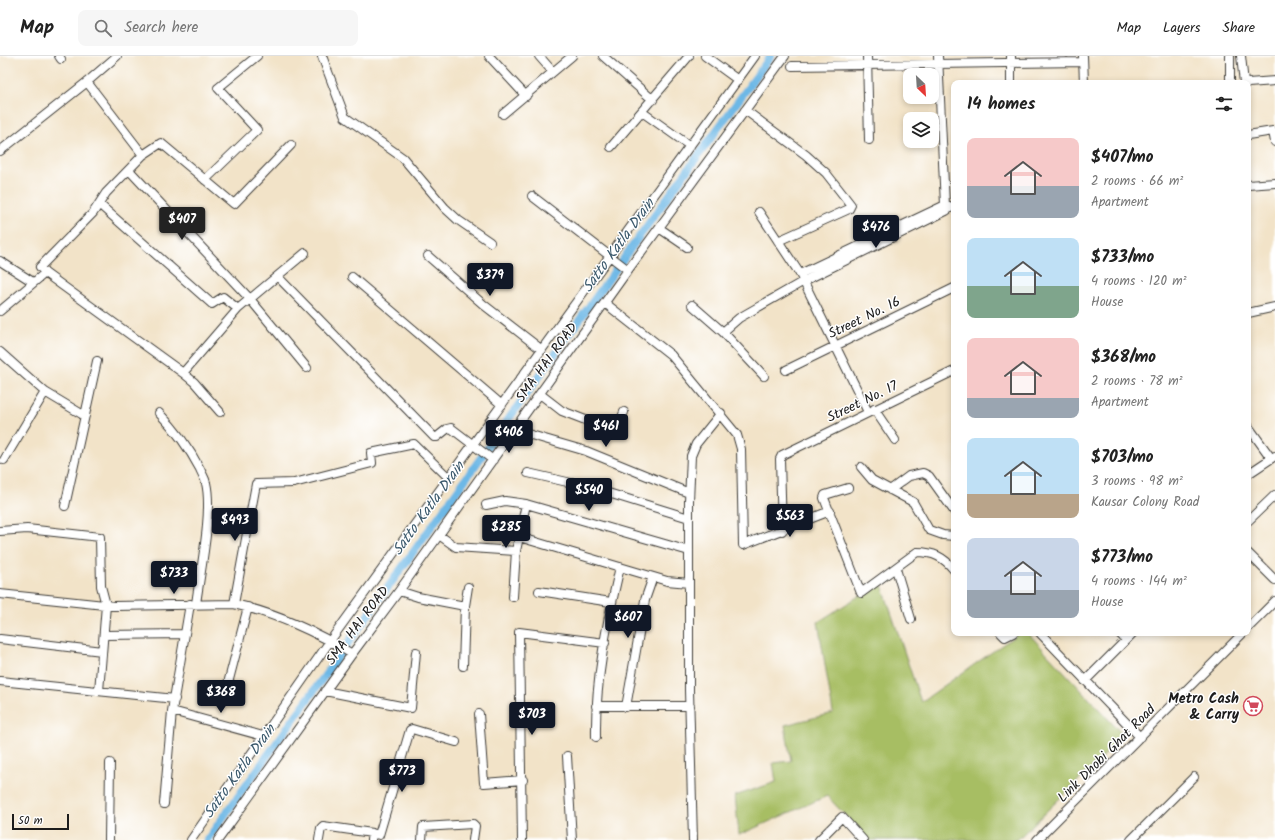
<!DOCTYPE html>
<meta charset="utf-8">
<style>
body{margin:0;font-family:Kalam,sans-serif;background:#f6f6f6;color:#222;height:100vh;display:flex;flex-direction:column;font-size:15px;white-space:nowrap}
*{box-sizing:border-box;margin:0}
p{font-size:13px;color:#767676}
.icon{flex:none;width:22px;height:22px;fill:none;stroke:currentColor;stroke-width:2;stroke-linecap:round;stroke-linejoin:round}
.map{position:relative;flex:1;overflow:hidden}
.details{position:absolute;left:951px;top:24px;width:300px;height:556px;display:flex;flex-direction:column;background:#fff;border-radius:8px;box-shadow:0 2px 6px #0003}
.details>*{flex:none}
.needle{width:26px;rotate:155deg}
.fabs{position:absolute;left:903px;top:12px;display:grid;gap:8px}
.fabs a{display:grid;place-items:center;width:36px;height:36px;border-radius:8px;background:#fff;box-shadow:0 2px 6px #0003;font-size:20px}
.scale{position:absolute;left:12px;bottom:10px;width:57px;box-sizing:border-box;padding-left:4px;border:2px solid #1c1c1c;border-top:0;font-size:11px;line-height:14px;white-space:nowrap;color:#1c1c1c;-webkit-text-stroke:3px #fff;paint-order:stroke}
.price{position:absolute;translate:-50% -34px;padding:0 9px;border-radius:4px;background:#111827;color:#fff;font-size:13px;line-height:26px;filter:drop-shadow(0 1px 2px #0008)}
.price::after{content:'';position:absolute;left:50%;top:24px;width:12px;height:9px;margin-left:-6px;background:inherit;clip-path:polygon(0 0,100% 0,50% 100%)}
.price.active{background:#222;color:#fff}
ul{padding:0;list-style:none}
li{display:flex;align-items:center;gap:12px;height:100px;padding:0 16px}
li span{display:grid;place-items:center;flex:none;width:112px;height:80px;border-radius:8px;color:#555}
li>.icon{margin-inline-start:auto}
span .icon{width:48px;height:48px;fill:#fffc;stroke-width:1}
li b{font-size:17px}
h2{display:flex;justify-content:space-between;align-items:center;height:48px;padding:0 16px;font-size:17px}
header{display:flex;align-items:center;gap:24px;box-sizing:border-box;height:56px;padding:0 20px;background:#fff;border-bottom:1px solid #e0e0e0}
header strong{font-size:19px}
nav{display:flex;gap:22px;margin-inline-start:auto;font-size:14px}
.search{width:280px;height:36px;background:#f6f6f6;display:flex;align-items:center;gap:10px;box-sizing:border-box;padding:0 14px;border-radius:8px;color:#767676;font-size:15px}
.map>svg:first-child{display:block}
.green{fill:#a7be63;stroke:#626d40}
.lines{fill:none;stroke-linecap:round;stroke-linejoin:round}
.canal{stroke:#6db8e6;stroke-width:8}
.minor-casing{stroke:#3c3a36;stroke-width:10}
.minor{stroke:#fff;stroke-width:8}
.labels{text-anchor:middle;stroke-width:3;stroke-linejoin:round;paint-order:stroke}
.street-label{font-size:14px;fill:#1c1c1c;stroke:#fff}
.poi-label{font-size:14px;font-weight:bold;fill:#1c1c1c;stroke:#fff;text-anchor:end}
.water-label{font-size:15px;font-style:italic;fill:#3c5a6d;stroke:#fff}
</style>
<header>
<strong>Map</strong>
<div class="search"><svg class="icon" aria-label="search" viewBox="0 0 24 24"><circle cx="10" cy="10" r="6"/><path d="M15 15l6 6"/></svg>Search here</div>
<nav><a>Map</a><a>Layers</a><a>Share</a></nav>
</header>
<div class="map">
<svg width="1275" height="784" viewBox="0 0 1275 784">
<rect width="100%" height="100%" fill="#fff"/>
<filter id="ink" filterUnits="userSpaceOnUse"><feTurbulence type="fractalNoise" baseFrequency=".025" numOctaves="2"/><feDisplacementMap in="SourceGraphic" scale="8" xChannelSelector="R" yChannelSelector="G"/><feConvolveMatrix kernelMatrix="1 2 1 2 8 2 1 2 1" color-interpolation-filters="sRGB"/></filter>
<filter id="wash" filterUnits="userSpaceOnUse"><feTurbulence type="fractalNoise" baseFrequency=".012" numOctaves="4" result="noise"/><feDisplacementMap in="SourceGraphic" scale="16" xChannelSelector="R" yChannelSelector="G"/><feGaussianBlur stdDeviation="0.9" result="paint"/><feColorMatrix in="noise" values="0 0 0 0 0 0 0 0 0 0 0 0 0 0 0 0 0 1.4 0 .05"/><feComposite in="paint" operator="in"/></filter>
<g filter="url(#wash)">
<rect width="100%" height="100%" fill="#f2e3c8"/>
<path class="green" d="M881,526L921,646L1019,577H1028L1124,680L1017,784H868L827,740L739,779L735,740L776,726L773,707L791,705L785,669L833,657L818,566Z"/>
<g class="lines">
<path class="canal" d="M207,784L654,160L771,0"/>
</g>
</g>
<g filter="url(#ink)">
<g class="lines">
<defs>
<path id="minor" d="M59,0L61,3
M322,0L345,61L403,102L445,152L458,164L490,186
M489,0L526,40
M539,0L553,16
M603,0L653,44
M705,0L738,24
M867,0L869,84
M938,0L945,149
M1011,0V27
M1083,0L1084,27
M1230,0V27
M1241,0L1244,27
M792,10L1083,6
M87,26L143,99L106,137L93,157L40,211L45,217L183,317L194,326L220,356
M1248,27L1275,25
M745,54L806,99L826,117L851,149L849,153L778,185
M642,56L690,90
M503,58L572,0
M1248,79L1273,75L1275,86
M611,91L689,0
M0,95L87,26L117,0
M143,99L161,87L234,148L291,89
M129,114L250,243L307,312
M205,124L257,74L218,32L257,0
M1248,129L1275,127
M532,140L628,214
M99,148L212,248L223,241L238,253
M759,156L800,218L868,356
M659,172L687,191
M428,200L484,249L542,294
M0,205L33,226
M800,218L945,149L950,151
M278,221L434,381H437L447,373L451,372L493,404
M352,221L502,349
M605,247L671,299L737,379L741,393L743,489L830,455
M692,249L723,276L764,320
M0,255L45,217
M1248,257L1275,251
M723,276L739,262L804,225L946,155L954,149
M0,296L45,336L85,360
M786,314L954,232
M183,317L238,253L305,197
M540,338L562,355L614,375L618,372L624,356
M874,353L895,384
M159,357C176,374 189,392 200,413C202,418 205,422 206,427C213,456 200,517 196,548
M1248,370L1271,402
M514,374L586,395L689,437
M4,404L45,336
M861,411L872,424L913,446L929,474L943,479L954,480
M528,417L589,431L689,462
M1248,418L1275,400
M848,432L825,439L824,442L861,537L917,496C933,496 944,501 954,514
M890,434L909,420L923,417L929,420L954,455
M486,449L505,445L526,448L689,495
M65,450L97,305
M1248,465L1275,439
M0,475L27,473L100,481L101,530L106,549L99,635
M782,475L780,403L782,399L954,315
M439,479L456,491L516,495
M519,481L667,525L689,527
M1248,497L1275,524
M896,513L911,563
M399,535L418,541L465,550
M539,535L611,546
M0,538L114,550L234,548C274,557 317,576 352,598
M513,541L516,495L526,448
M234,548L256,428L294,427L372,407L371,397L414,388L450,423
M1248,572L1275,545
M1001,577L1005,581L1013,577
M1040,577L1140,681
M1119,577L1126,584
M104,579L185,578
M0,583L102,595
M463,610L465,550L468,531
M0,625L175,643
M1085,625L1133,577
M226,635L248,551
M325,635L411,652L416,596
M596,650H690
M626,651L645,544L653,521
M172,655L263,680
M479,658L484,727L523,724
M596,681C595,625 607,566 620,511
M567,700L572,784
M164,748L172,655L190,548
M109,784L110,707
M191,784L330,585L755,0
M218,784L352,598L399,535L628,214L785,0
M319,784L321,772L323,770L372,777
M371,784L372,777L379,779L410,674L412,673L456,686
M422,784L423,771L473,768L475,770L473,784
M522,784L519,576L605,587
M693,784L689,634V445L691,400L696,388L721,357
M819,784L842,761L863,784
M1037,784L1243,577
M1131,784L1194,721"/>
</defs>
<use href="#minor" class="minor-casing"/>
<use href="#minor" class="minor"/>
</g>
</g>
<defs>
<symbol id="supermarket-ring" viewBox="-11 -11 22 22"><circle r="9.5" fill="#fff" stroke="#d1495b" stroke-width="1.5"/><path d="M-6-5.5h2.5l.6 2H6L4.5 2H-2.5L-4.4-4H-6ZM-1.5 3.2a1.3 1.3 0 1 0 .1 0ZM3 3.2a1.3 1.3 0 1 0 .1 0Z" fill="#d1495b"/></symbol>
</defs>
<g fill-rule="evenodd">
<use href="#supermarket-ring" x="1242" y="639" width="22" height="22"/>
</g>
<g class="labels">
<g class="street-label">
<text transform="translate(864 261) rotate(-26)" y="5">Street No. 16</text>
<text transform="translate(546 306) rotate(-54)" y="5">SMA HAI ROAD</text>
<text transform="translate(862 345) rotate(-26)" y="5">Street No. 17</text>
<text transform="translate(357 569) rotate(-53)" y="5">SMA HAI ROAD</text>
<text transform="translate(1106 697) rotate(-45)" y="5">Link Dhobi Ghat Road</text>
</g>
<g class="poi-label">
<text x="1239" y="647">Metro Cash<tspan x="1239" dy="16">&amp; Carry</tspan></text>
</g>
<g class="water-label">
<text transform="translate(618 189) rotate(-54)" y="5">Satto Katla Drain</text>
<text transform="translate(428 452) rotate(-54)" y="5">Satto Katla Drain</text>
<text transform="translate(239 715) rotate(-54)" y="5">Satto Katla Drain</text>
</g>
</g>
</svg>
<div class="fabs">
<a><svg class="needle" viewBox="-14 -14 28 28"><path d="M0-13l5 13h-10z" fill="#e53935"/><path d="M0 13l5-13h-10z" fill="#767676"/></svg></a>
<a><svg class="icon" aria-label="layers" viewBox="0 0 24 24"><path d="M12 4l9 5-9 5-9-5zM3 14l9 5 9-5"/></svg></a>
</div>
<div class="scale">50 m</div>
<b class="price active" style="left:182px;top:185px">$407</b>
<b class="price" style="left:876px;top:193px">$476</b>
<b class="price" style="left:490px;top:241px">$379</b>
<b class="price" style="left:606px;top:392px">$461</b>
<b class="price" style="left:509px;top:398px">$406</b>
<b class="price" style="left:589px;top:456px">$540</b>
<b class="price" style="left:790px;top:482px">$563</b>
<b class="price" style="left:235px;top:486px">$493</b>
<b class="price" style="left:506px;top:493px">$285</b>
<b class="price" style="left:174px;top:539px">$733</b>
<b class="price" style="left:628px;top:583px">$607</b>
<b class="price" style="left:221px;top:658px">$368</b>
<b class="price" style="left:532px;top:680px">$703</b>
<b class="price" style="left:402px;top:737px">$773</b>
<section class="details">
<h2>14 homes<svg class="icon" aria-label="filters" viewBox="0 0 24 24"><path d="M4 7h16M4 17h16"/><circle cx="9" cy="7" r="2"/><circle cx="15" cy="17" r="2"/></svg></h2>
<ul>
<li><span style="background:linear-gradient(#f6c9c9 60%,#9aa5b1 0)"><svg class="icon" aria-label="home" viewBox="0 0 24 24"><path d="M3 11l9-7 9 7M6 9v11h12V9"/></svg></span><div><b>$407/mo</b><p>2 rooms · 66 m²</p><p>Apartment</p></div></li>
<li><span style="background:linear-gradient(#bfe0f5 60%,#7fa58c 0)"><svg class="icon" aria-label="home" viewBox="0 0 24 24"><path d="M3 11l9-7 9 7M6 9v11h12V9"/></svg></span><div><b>$733/mo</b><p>4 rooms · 120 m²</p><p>House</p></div></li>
<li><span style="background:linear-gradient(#f6c9c9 75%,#9aa5b1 0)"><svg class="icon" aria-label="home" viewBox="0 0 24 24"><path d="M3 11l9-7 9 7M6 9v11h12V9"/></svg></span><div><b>$368/mo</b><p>2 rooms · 78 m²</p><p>Apartment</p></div></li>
<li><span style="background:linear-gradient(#bfe0f5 70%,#b9a48a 0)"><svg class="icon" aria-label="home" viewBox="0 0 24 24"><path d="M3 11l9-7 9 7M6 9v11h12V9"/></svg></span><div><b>$703/mo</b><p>3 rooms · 98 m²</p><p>Kausar Colony Road</p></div></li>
<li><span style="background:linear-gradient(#c9d6e8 65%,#9aa5b1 0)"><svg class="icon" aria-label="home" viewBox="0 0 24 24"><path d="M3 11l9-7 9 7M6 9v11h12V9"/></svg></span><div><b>$773/mo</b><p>4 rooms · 144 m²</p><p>House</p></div></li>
</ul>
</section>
</div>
